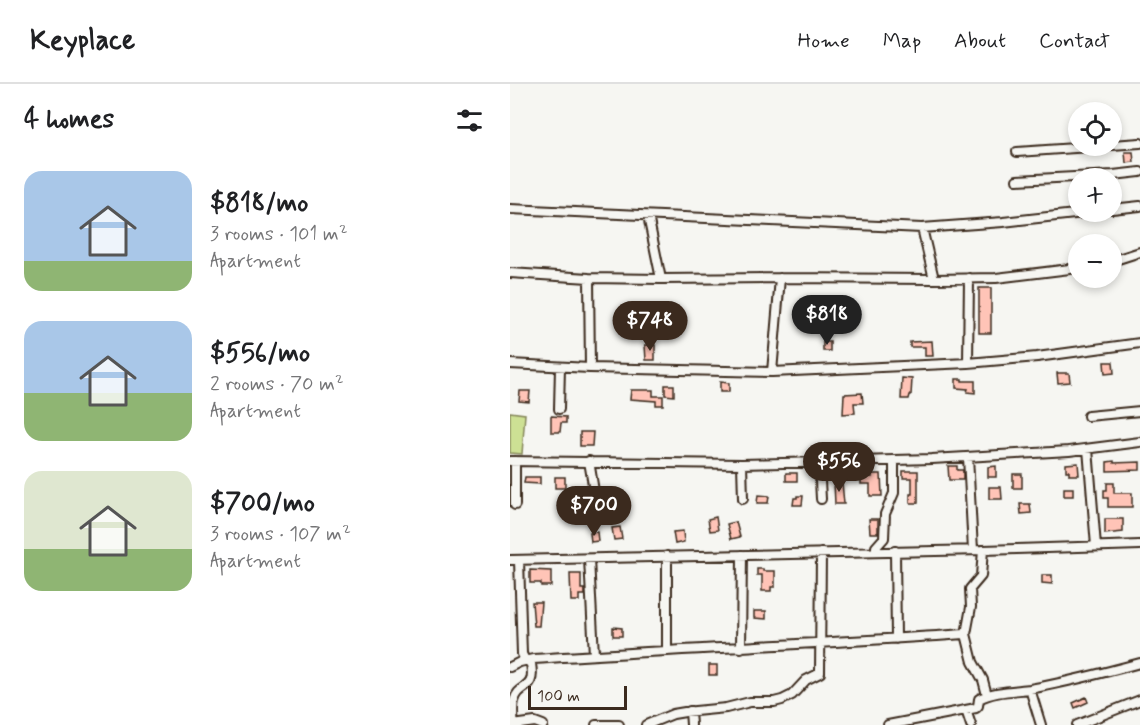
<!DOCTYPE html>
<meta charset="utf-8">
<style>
body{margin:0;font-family:Mynerve,sans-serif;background:#f2f2f2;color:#202124;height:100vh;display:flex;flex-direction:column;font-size:22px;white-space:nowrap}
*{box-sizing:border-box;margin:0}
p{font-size:20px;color:#757577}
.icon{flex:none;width:33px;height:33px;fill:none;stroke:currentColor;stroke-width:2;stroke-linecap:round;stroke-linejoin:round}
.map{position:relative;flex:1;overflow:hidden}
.sheet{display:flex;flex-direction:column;background:#fff;width:510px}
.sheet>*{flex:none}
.fabs{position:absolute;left:558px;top:18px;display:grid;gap:12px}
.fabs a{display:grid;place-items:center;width:54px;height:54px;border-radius:50%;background:#fff;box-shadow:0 3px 9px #0003;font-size:30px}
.scale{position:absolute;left:18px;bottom:15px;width:99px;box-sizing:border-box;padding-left:6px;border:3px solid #3b2a1e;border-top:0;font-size:16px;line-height:21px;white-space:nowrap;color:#3b2a1e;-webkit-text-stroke:4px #f6f6f2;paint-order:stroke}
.price{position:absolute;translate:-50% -51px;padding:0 14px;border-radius:21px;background:#3b2a1e;color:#fff;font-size:20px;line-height:39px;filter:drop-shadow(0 2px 3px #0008)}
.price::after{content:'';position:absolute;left:50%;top:36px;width:18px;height:14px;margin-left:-9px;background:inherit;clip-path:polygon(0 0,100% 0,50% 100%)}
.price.selected{background:#222;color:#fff}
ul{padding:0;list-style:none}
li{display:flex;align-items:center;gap:18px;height:150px;padding:0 24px}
li span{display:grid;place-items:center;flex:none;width:168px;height:120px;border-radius:18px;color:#555}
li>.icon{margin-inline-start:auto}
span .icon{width:72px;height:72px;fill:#fffc;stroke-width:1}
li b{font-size:26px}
h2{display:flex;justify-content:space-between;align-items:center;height:72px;padding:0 24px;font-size:26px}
header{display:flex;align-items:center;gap:36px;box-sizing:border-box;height:84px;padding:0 30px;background:#fff;border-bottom:2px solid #e0e0e0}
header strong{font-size:28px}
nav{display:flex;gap:33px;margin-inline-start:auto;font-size:21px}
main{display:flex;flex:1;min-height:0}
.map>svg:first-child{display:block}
.green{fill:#cde094;stroke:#848559;stroke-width:1.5}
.building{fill:#ffc4b7;stroke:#3b2a1e;stroke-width:1.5}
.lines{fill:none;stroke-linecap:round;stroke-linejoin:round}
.minor-casing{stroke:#3b2a1e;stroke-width:12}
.minor{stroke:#f6f6f2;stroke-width:8}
</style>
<header>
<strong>Keyplace</strong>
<nav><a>Home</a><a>Map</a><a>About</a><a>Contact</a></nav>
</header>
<main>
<section class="sheet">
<h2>4 homes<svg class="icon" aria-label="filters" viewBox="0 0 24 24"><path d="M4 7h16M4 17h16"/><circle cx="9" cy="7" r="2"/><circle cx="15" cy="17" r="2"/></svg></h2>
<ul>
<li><span style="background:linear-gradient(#a9c7e8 75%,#8fb573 0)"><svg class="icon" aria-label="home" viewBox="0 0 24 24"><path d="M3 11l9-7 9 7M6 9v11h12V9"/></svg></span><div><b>$818/mo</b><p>3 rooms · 101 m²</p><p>Apartment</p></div></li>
<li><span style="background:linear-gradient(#a9c7e8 60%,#8fb573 0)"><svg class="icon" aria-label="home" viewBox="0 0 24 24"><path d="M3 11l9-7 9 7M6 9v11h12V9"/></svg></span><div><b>$556/mo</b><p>2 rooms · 70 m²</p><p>Apartment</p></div></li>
<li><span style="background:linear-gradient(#dfe7d0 65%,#8fb573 0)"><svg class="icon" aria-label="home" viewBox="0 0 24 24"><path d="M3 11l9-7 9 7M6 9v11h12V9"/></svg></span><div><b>$700/mo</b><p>3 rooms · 107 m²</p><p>Apartment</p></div></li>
</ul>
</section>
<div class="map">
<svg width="630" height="641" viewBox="0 0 630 641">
<rect width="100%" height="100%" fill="#f6f6f2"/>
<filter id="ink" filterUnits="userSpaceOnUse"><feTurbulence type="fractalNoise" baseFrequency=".0167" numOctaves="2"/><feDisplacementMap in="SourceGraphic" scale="12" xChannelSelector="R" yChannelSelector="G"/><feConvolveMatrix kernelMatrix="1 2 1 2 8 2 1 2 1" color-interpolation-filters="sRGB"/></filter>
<g filter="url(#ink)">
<path class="green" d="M0,328L15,330L12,370L0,369Z"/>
<path class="building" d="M615,68H623L624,78L616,79Z
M469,204H481V249H469Z
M422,257L423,272H415V263H400V258Z
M313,258H320V267H313Z
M135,261H145V276H136Z
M594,278H603L604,289L595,290Z
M547,289H559L560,298L548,299Z
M392,294L402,295L401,311H400L399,315H391Z
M446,295H452V297H465V309L457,308L458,305L446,304Z
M210,298L219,299V308H210Z
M155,301H164V312L155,311Z
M121,306H143V312H153V321H146V317L120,315Z
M10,307H20L19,318L9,317Z
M352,309L353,319H344L345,329L333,330L334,310Z
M41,332L56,333V339H51L50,348H41Z
M70,348H83L82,362H70Z
M604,377V379L630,378V386L597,387V378Z
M568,379L569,391H559V387H556V380Z
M438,382H447V386H453V396H439Z
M486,382V393H478V383Z
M393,387H408V419H400V410H402V394H393Z
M276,389H287V397H276Z
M362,390H371L372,412H360V400H351V393H362Z
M503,390H512V404H503Z
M15,393H30V400L14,399Z
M45,393H55V404H45Z
M324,398H332L334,420H325Z
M597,399H604V409H622V423H598V414H594V406H597Z
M479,403H491L492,415H479Z
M554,404H563V412H554Z
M97,411H110V422H97Z
M248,411L259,412L258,419H247Z
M287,412H293L292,421H283L284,414H287Z
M510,420H520L521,429L511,430Z
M206,433L208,446L200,447L198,435Z
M359,435H368V449H360Z
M595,435H613V448L595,450Z
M226,438L230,453L221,455L217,440Z
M110,443L112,455L104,456L102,444Z
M173,447L174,458L165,460L163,448Z
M87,448L88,457L81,458L80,449Z
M247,485H253V487H265V503H261V507H252V491H247Z
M20,486L41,487V502H31V499H20Z
M60,490H71V505H75V511H69V517H61Z
M532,491H542V500L532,499Z
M22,518H31L29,542H24Z
M244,527H256V535L244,534Z
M103,543L112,544V552H103Z
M199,581H207V591H199Z
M576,613L578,618L565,624L563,619Z"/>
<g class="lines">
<defs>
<path id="minor" d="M602,61L630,59
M507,68L594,62
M507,96L603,91L630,88
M0,125L412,144L493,138L583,128
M602,125L630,122
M138,132L151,195
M412,144L424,195
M602,177L630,168
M0,189L79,194L151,195L270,194L424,195L486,194L568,184
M79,194L80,284
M458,279L459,194
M0,280L80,284L262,288L458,279L527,273L630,259
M262,288L270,194
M49,325L50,283
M578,332L630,327
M578,365L586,462
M458,373L463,466
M0,377L232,380L422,375L559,367L630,358
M5,377V421
M79,377L86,419
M309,378L311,415
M232,380L233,415
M473,466L471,492L460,505L461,523L456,550L463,578L473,596L477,611
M385,467L386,555
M366,468V463L374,454L375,430L384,409V376
M157,472V567
M79,475L84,571
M0,476L473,466L630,461
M231,564L232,471
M0,583L10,578L23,575C167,565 311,560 456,550
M520,605L531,641
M456,626L461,641
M180,627L181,641
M3,641C4,633 2,624 4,617C9,598 26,609 21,580L14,574L12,570L9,476
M3,641L25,638L33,641
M86,641H109
M136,641L163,630L175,628L216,624L240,618H264L272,616L282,611L296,596L310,589L311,469
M378,641L466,624L468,622L469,615C483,607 504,607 520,605C557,598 593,589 630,579
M567,641L630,616"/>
</defs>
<use href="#minor" class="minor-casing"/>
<use href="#minor" class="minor"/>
</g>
</g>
</svg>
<div class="fabs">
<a><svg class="icon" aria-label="locate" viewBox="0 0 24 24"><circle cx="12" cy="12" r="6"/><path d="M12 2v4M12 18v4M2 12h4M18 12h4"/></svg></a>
<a>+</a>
<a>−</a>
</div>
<div class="scale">100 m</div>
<b class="price selected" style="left:317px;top:262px">$818</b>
<b class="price" style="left:140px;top:268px">$748</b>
<b class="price" style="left:329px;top:409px">$556</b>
<b class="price" style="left:84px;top:453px">$700</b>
</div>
</main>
